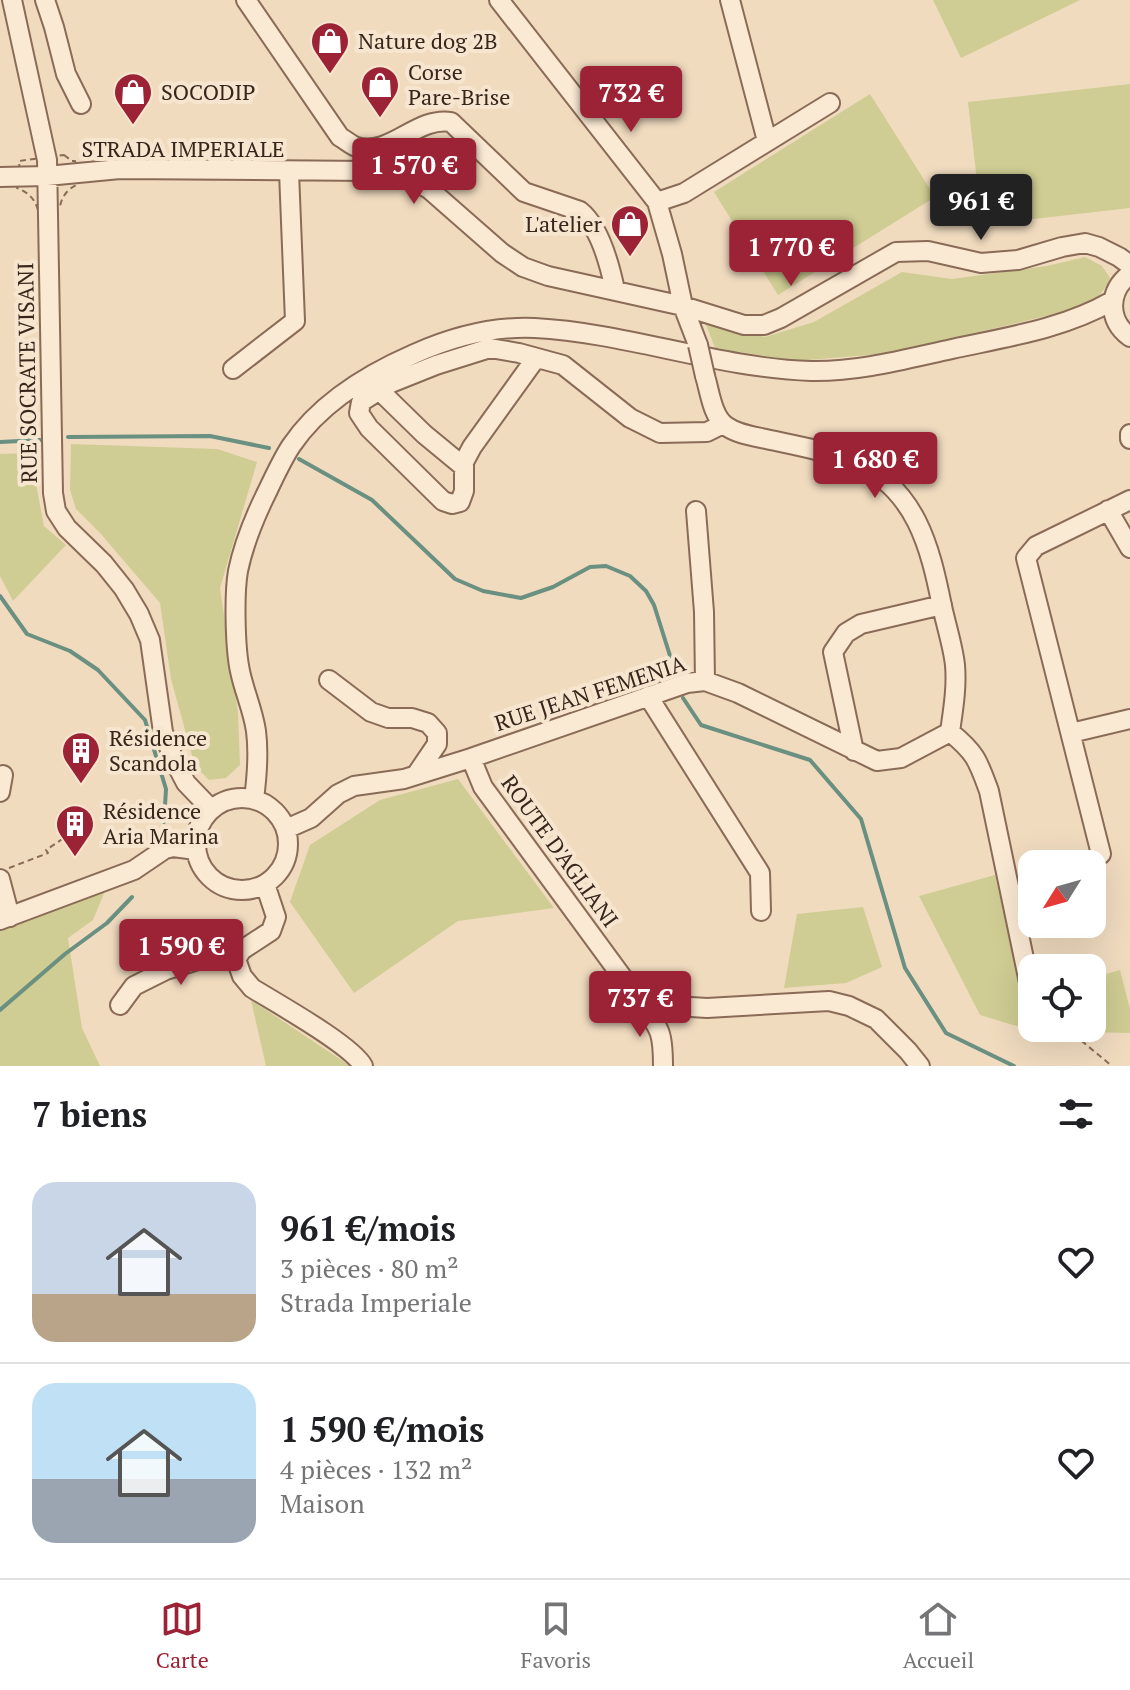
<!DOCTYPE html>
<html lang="fr">
<meta charset="utf-8">
<style>
body{margin:0;font-family:"PT Serif",serif;background:#f6f6f6;color:#202124;height:100vh;display:flex;flex-direction:column;font-size:30px;white-space:nowrap}
*{box-sizing:border-box;margin:0}
p{font-size:26px;color:#757577}
.icon{flex:none;width:44px;height:44px;fill:none;stroke:currentColor;stroke-width:2;stroke-linecap:round;stroke-linejoin:round}
.map{position:relative;height:1066px;overflow:hidden}
.drawer{display:flex;flex-direction:column;background:#fff;flex:1}
.drawer>*{flex:none}
.needle{width:52px;rotate:233deg}
.buttons{position:absolute;left:1018px;top:850px;display:grid;gap:16px}
.buttons a{display:grid;place-items:center;width:88px;height:88px;border-radius:16px;background:#fff;box-shadow:0 8px 32px #0002;font-size:40px}
.price{position:absolute;translate:-50% -68px;padding:0 18px;border-radius:8px;background:#9c2335;color:#fff;font-size:26px;line-height:52px;filter:drop-shadow(0 2px 4px #0008)}
.price::after{content:'';position:absolute;left:50%;top:48px;width:24px;height:18px;margin-left:-12px;background:inherit;clip-path:polygon(0 0,100% 0,50% 100%)}
.price.on{background:#222;color:#fff}
ul{padding:0;list-style:none}
li{display:flex;align-items:center;gap:24px;height:200px;padding:0 32px}
li+li{border-top:2px solid #e0e0e0}
li span{display:grid;place-items:center;flex:none;width:224px;height:160px;border-radius:24px;color:#555}
li>.icon{margin-inline-start:auto}
span .icon{width:96px;height:96px;fill:#fffc;stroke-width:1}
li b{font-size:34px}
h2{display:flex;justify-content:space-between;align-items:center;height:96px;padding:0 32px;font-size:34px}
.dock{display:flex;justify-content:space-around;align-items:center;height:112px;border-top:2px solid #e0e0e0;background:#fff;font-size:22px;color:#757577}
.dock a{display:grid;justify-items:center;gap:4px}
.dock .on{color:#9c2335}
.map>svg:first-child{display:block}
.green{fill:#cfcd93}
.lines{fill:none;stroke-linecap:round;stroke-linejoin:round}
.stream{stroke:#699081;stroke-width:4}
.minor-casing{stroke:#8a6b57;stroke-width:22}
.path{stroke:#8a6b57;stroke-width:2;stroke-dasharray:6 4;stroke-linecap:butt}
.minor{stroke:#fae9d3;stroke-width:18}
.minor-bridge-casing{stroke:#8a6b57;stroke-width:22;stroke-linecap:butt}
.minor-bridge{stroke:#fae9d3;stroke-width:18}
.labels{text-anchor:middle;stroke-width:8;stroke-linejoin:round;paint-order:stroke}
.poi-label{font-size:22px;fill:#38261c;stroke:#f7e6cf;text-anchor:start}
.street-label{font-size:22px;fill:#38261c;stroke:#f7e6cf}
</style>
<div class="map">
<svg width="1130" height="1066" viewBox="0 0 1130 1066">
<rect width="100%" height="100%" fill="#f0dbbf"/>
<path class="green" d="M933,0H1080L961,58Z
M1130,84V208L982,225L968,102Z
M870,94L935,197L778,295L714,192Z
M1085,257L1102,266L1110,278C1102,297 1094,301 1075,309L892,353L796,361L715,348L705,322L765,337L814,322L902,272L952,279L1047,266Z
M71,444L217,449L257,462L220,588L238,713L240,765L226,778L209,780L195,766L171,679L160,603L101,534L76,509L70,490Z
M30,453L44,526L66,545L13,601L0,576V454Z
M458,779L554,908L458,921L354,993L290,902L310,845L380,800Z
M995,875L1030,1030L980,1015L919,896Z
M105,891L93,920L68,938L82,1028L100,1066H0V930Z
M863,907L882,967L846,983L784,988L797,914Z
M1120,970L1130,1009V1033L1085,1032L1084,1028H1092V978Z
M251,1000L349,1065L350,1066H266Z"/>
<g class="lines">
<path class="stream" d="M68,437L210,436L269,448
M0,442L40,440
M299,459L372,500L455,579L483,591L521,598L553,587L590,567L606,566L630,576L646,591L654,605L672,662
M0,596L27,634L70,651L98,670L145,720L166,789L164,822
M683,698L701,725L810,760L861,819L905,968L946,1033L1014,1066
M0,1010L65,954L107,923L132,897"/>
<defs>
<path id="minor" d="M12,0L47,160L53,493L56,511L67,528L104,564L124,589L139,614L150,640L163,732L174,760L186,783L211,809
M45,0L54,27L66,74L81,104
M246,0L340,137C346,140 352,146 357,147C390,157 417,116 451,122L524,192L580,211C600,227 610,266 615,290
M499,0L657,202L672,254L683,306L698,345
M730,0L767,141
M0,177L47,176L120,169L371,171L401,175L429,189L502,253L523,267L548,276L683,306L744,325H764L781,318L896,252L928,251L981,263L1018,260L1062,247L1085,243L1099,247L1119,257L1130,265
M657,202L684,193L830,103
M1130,274C1108,291 1107,320 1130,337
M536,358L472,447L464,462V491L460,502L452,504L443,501L369,428L359,413L361,402L391,383L436,365L490,348L519,353L563,365L630,418L660,433L707,432L723,424
M233,369L295,321L289,172
M705,376C710,392 712,416 726,426C737,434 752,436 766,439C793,445 829,451 854,462C916,488 930,547 942,606C946,625 953,646 955,665C957,688 953,710 950,732
M379,390L424,434L464,467
M1130,434V439
M1108,510L1130,548
M696,511L704,612L705,681
M329,680L371,712L388,718H412L428,723L437,733V744L416,775
M648,696L760,873L761,911
M950,732C976,753 978,761 989,791L1032,997
M1071,733L1130,719
M854,751L833,652L846,633L861,624L942,605
M471,758L483,787L642,1004L707,1008L829,1001L849,1006L876,1019L908,1051L920,1066
M0,792L3,775
M196 844a46 46 0 1 1 92 0a46 46 0 1 1-92 0Z
M254,799C257,776 259,754 256,731C253,710 244,691 240,671C235,648 234,594 238,571C244,542 255,516 268,490C275,475 282,460 291,446C320,403 368,374 414,354C452,337 493,326 535,328C628,333 718,368 811,371C859,372 906,359 952,349C1007,337 1063,329 1112,301
M286,829L311,818L338,794L354,786L404,779L471,758L687,683L705,681L738,693L877,761L901,758L950,732
M1101,854L1026,558L1036,546L1130,500
M0,879L10,917
M265,884L276,917L271,931L242,950L236,959L242,976L252,988C276,1003 352,1045 363,1066
M0,920L134,870L165,849L173,847L196,850
M642,1004C661,1030 663,1034 663,1066
M120,1005L134,986L166,970L198,960L218,946L232,944L242,950"/>
</defs>
<use href="#minor" class="minor-casing"/>
<path class="path" d="M64,155L72,161H75L79,184C69,187 61,197 60,207L38,210C35,199 28,192 17,188L20,176L19,161Z
M9,868L48,853L46,850L89,821
M1066,1028L1112,1066"/>
<use href="#minor" class="minor"/>
<defs>
<path id="minor-bridge" d="M698,345L705,376"/>
</defs>
<use href="#minor-bridge" class="minor-bridge-casing"/>
<use href="#minor-bridge" class="minor-bridge"/>
</g>
<defs>
<symbol id="shop-pin" viewBox="-11 -11 22 30"><path d="M0 17L-7.5 6A9.5 9.5 0 1 1 7.5 6Z" fill="#9c2335" stroke="#f7e6cf"/><path d="M-5-2.5h2.3a2.7 3.5 0 0 1 5.4 0H5L5.5 6h-11ZM-1.5-2.5h3a1.5 2.3 0 0 0-3 0Z" fill="#fff"/></symbol>
<symbol id="building-pin" viewBox="-11 -11 22 30"><path d="M0 17L-7.5 6A9.5 9.5 0 1 1 7.5 6Z" fill="#9c2335" stroke="#f7e6cf"/><path d="M-4-6H4V6H1V3H-1V6H-4ZM-2.5-4.3h1.7v1.8h-1.7ZM.8-4.3h1.7v1.8H.8ZM-2.5-1h1.7V.8h-1.7ZM.8-1h1.7V.8H.8Z" fill="#fff"/></symbol>
</defs>
<g fill-rule="evenodd">
<use href="#shop-pin" x="308" y="19" width="44" height="60"/>
<use href="#shop-pin" x="358" y="63" width="44" height="60"/>
<use href="#shop-pin" x="111" y="70" width="44" height="60"/>
<use href="#shop-pin" x="608" y="202" width="44" height="60"/>
<use href="#building-pin" x="59" y="729" width="44" height="60"/>
<use href="#building-pin" x="53" y="802" width="44" height="60"/>
</g>
<g class="labels">
<g class="poi-label">
<text x="358" y="49">Nature dog 2B</text>
<text x="408" y="80">Corse<tspan x="408" dy="25">Pare-Brise</tspan></text>
<text x="161" y="100">SOCODIP</text>
<text x="602" y="232" text-anchor="end">L'atelier</text>
<text x="109" y="746">Résidence<tspan x="109" dy="25">Scandola</tspan></text>
<text x="103" y="819">Résidence<tspan x="103" dy="25">Aria Marina</tspan></text>
</g>
<g class="street-label">
<text x="183" y="157">STRADA IMPERIALE</text>
<text transform="translate(27 373) rotate(-91)" y="8">RUE SOCRATE VISANI</text>
<text transform="translate(590 693) rotate(-18)" y="8">RUE JEAN FEMENIA</text>
<text transform="translate(560 851) rotate(54)" y="8">ROUTE D'AGLIANI</text>
</g>
</g>
</svg>
<div class="buttons">
<a><svg class="needle" viewBox="-14 -14 28 28"><path d="M0-13l5 13h-10z" fill="#e53935"/><path d="M0 13l5-13h-10z" fill="#757577"/></svg></a>
<a><svg class="icon" aria-label="locate" viewBox="0 0 24 24"><circle cx="12" cy="12" r="6"/><path d="M12 2v4M12 18v4M2 12h4M18 12h4"/></svg></a>
</div>
<b class="price" style="left:631px;top:134px">732 €</b>
<b class="price" style="left:414px;top:206px">1 570 €</b>
<b class="price on" style="left:981px;top:242px">961 €</b>
<b class="price" style="left:791px;top:288px">1 770 €</b>
<b class="price" style="left:875px;top:500px">1 680 €</b>
<b class="price" style="left:181px;top:987px">1 590 €</b>
<b class="price" style="left:640px;top:1039px">737 €</b>
</div>
<section class="drawer">
<h2>7 biens<svg class="icon" aria-label="filters" viewBox="0 0 24 24"><path d="M4 7h16M4 17h16"/><circle cx="9" cy="7" r="2"/><circle cx="15" cy="17" r="2"/></svg></h2>
<ul>
<li><span style="background:linear-gradient(#c9d6e8 70%,#b9a48a 0)"><svg class="icon" aria-label="home" viewBox="0 0 24 24"><path d="M3 11l9-7 9 7M6 9v11h12V9"/></svg></span><div><b>961 €/mois</b><p>3 pièces · 80 m²</p><p>Strada Imperiale</p></div><svg class="icon" aria-label="heart" viewBox="0 0 24 24"><path d="M12 20l-8-8c-3-5 5-10 8-4 3-6 11-1 8 4z"/></svg></li>
<li><span style="background:linear-gradient(#bfe0f5 60%,#9aa5b1 0)"><svg class="icon" aria-label="home" viewBox="0 0 24 24"><path d="M3 11l9-7 9 7M6 9v11h12V9"/></svg></span><div><b>1 590 €/mois</b><p>4 pièces · 132 m²</p><p>Maison</p></div><svg class="icon" aria-label="heart" viewBox="0 0 24 24"><path d="M12 20l-8-8c-3-5 5-10 8-4 3-6 11-1 8 4z"/></svg></li>
</ul>
</section>
<nav class="dock">
<a class="on"><svg class="icon" aria-label="map" viewBox="0 0 24 24"><path d="M3 6l6-2 6 2 6-2v14l-6 2-6-2-6 2zM9 4v14M15 6v14"/></svg>Carte</a>
<a><svg class="icon" aria-label="saved" viewBox="0 0 24 24"><path d="M7 4h10v16l-5-4-5 4z"/></svg>Favoris</a>
<a><svg class="icon" aria-label="home" viewBox="0 0 24 24"><path d="M3 11l9-7 9 7M6 9v11h12V9"/></svg>Accueil</a>
</nav>
